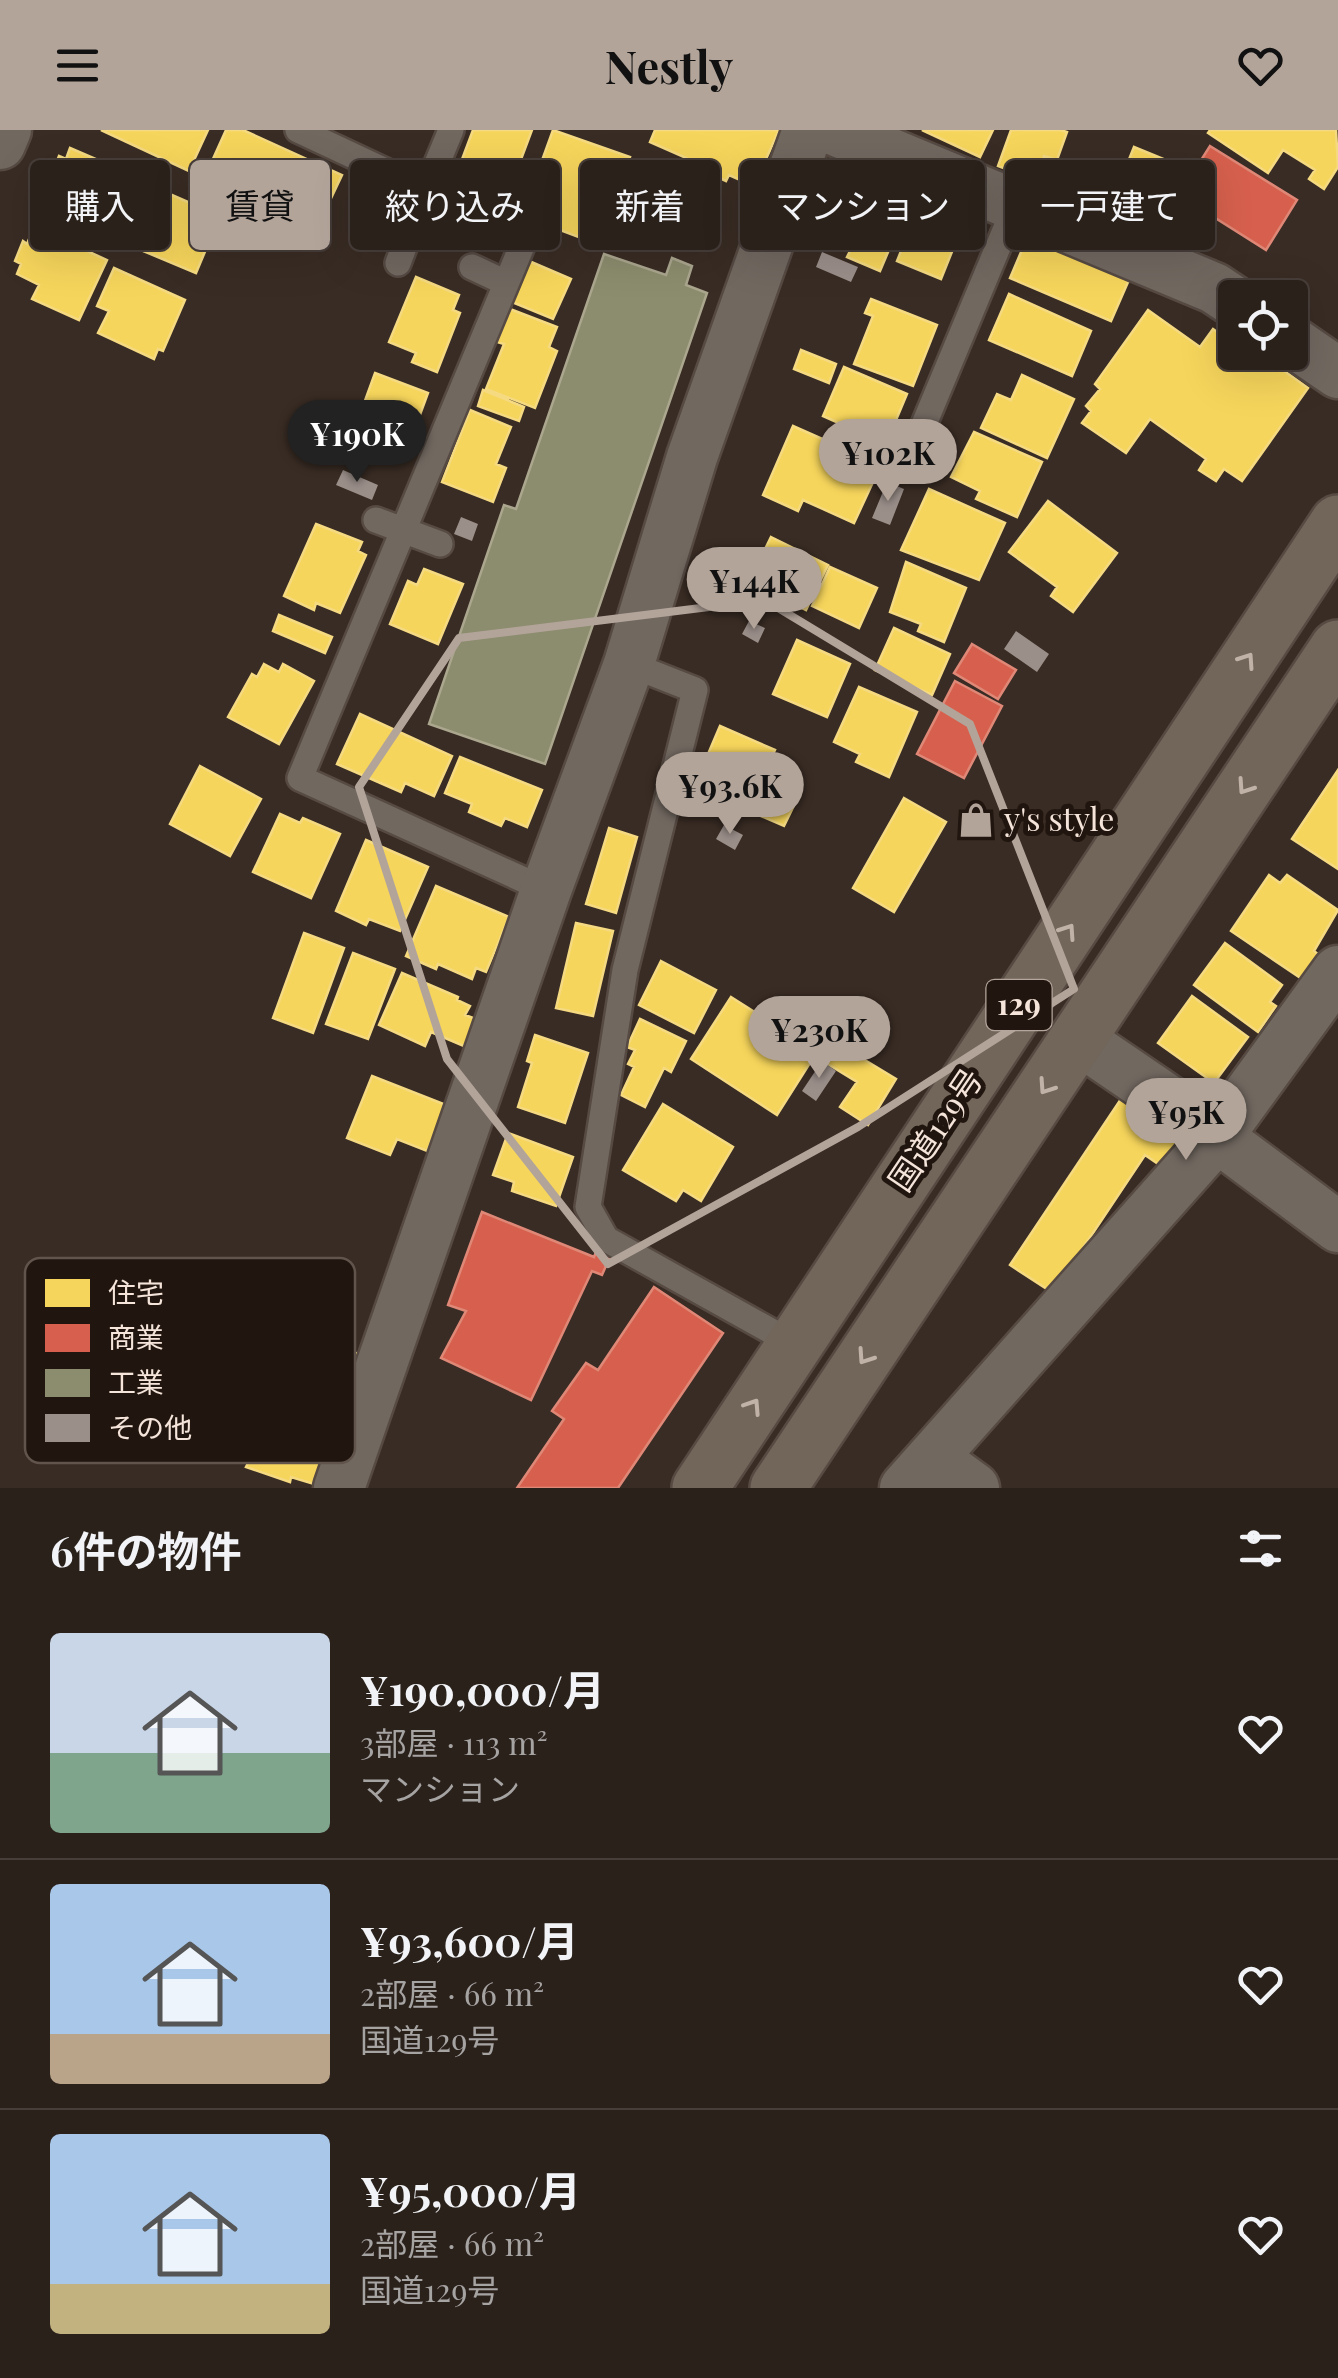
<!DOCTYPE html>
<html lang="ja">
<meta charset="utf-8">
<style>
body{margin:0;font-family:"Playfair Display","Noto Sans JP",serif;background:#372e28;color:#f1f3f6;height:100vh;display:flex;flex-direction:column;font-size:38px;white-space:nowrap}
*{box-sizing:border-box;margin:0}
p{font-size:32px;color:#a6a3a3}
.icon{flex:none;width:55px;height:55px;fill:none;stroke:currentColor;stroke-width:2;stroke-linecap:round;stroke-linejoin:round}
.map{position:relative;height:1358px;overflow:hidden}
.drawer{display:flex;flex-direction:column;background:#2b211b;flex:1}
.drawer>*{flex:none}
.banner{position:absolute;left:30px;top:30px;width:1280px;height:90px;display:flex;gap:20px}
.controls{position:absolute;left:1218px;top:150px;display:grid;gap:20px}
.controls a{display:grid;place-items:center;width:90px;height:90px;border-radius:10px;background:#2b211b;box-shadow:0 10px 40px #0002,0 0 0 2px #473e3a;font-size:50px}
.price{position:absolute;translate:-50% -85px;padding:0 22px;border-radius:35px;background:#b3a49a;color:#111;font-size:32px;line-height:65px;filter:drop-shadow(0 2px 5px #0008)}
.price::after{content:'';position:absolute;left:50%;top:60px;width:30px;height:22px;margin-left:-15px;background:inherit;clip-path:polygon(0 0,100% 0,50% 100%)}
.price.current{background:#222;color:#fff}
ul{padding:0;list-style:none}
li{display:flex;align-items:center;gap:30px;height:250px;padding:0 50px}
li+li{border-top:2px solid #473e3a}
li span{display:grid;place-items:center;flex:none;width:280px;height:200px;border-radius:10px;color:#555}
li>.icon{margin-inline-start:auto}
span .icon{width:120px;height:120px;fill:#fffc;stroke-width:1}
li b{font-size:42px}
h2{display:flex;justify-content:space-between;align-items:center;height:120px;padding:0 50px;font-size:42px}
.pill{padding:0 35px;border-radius:10px;background:#2b211b;box-shadow:0 10px 40px #0002,0 0 0 2px #473e3a;font-size:35px;line-height:90px}
.pill.current{background:#b3a49a;color:#111}
header{display:flex;justify-content:space-between;align-items:center;height:130px;padding:0 50px;background:#b3a49a;color:#111;font-size:45px;font-weight:700}
.map>svg:first-child{display:block}
.homes{fill:#f6d55c;stroke:#f5da82;stroke-width:2.5}
.shops{fill:#d6604d;stroke:#df8877;stroke-width:2.5}
.industry{fill:#8c8c6e;stroke:#aba68e;stroke-width:2.5}
.building{fill:#9b8f8a}
.lines{fill:none;stroke-linecap:round;stroke-linejoin:round}
.lane-casing{stroke:#564a43;stroke-width:30}
.street-casing{stroke:#564a43;stroke-width:55}
.highway-casing{stroke:#564a43;stroke-width:60}
.lane{stroke:#716860;stroke-width:25}
.street{stroke:#716860;stroke-width:50}
.highway{stroke:#72665a;stroke-width:55}
.oneway{stroke:#c0b2a7}
.marked{fill:none;stroke:#b3a49a;stroke-width:8;stroke-linejoin:round}
.labels{text-anchor:middle;stroke-width:10;stroke-linejoin:round;paint-order:stroke}
.shield{fill:#21160f;stroke:#b5a69d;stroke-width:2.5}
.shield-label{font-size:30px;font-weight:bold;fill:#f4e4da}
.poi-label{font-size:32px;fill:#f4e4da;stroke:#21160f;text-anchor:start}
.street-label{font-size:32px;fill:#f4e4da;stroke:#21160f}
.key{fill:#21160f;stroke:#60544c;stroke-width:2.5}
.key-label{font-size:28px;fill:#f4e4da}
</style>
<header><svg class="icon" aria-label="menu" viewBox="0 0 24 24"><path d="M4 6h16M4 12h16M4 18h16"/></svg>Nestly<svg class="icon" aria-label="heart" viewBox="0 0 24 24"><path d="M12 20l-8-8c-3-5 5-10 8-4 3-6 11-1 8 4z"/></svg></header>
<div class="map">
<svg width="1338" height="1358" viewBox="0 0 1338 1358">
<rect width="100%" height="100%" fill="#392c24"/>
<path class="homes" d="M101,0H208L189,41Z
M226,0H243L342,45L316,100L204,49Z
M473,0H532L510,59L458,40Z
M553,0L630,27L597,114L552,97L557,83L527,72Z
M655,0H779L754,56L729,45L726,51L698,38L700,34L650,12Z
M922,0H993L980,27Z
M1011,0H1061L1067,2L1057,30L1044,26L1036,50L998,36Z
M1210,0H1336L1338,37L1324,59L1309,49L1315,40L1283,20L1268,43L1208,3Z
M1134,17L1178,35L1154,96L1109,79L1112,71L1104,67L1115,40L1124,42Z
M70,18L142,49L121,98L112,94L110,100L70,84L76,71L55,61L60,50L51,46L59,26L66,29Z
M866,32L917,54L880,141L847,127L854,113L835,104Z
M149,55L220,86L196,143L136,118L146,96L133,91Z
M926,59L970,77L941,149L897,131Z
M34,97L107,130L79,190L32,169L39,155L17,144L21,134L15,131L23,111L27,114Z
M1045,105L1132,143L1111,191L1010,148L1027,108L1042,114Z
M529,131L571,149L553,189L512,172Z
M114,138L185,170L163,221L158,219L154,229L98,203L109,181L97,176Z
M416,147L459,165L453,180L460,183L437,242L412,232L416,223L389,212Z
M1009,164L1091,201L1072,246L989,210Z
M871,169L937,195L913,256L854,234L873,186L865,183Z
M510,179L557,197L549,217L557,221L535,278L486,259L504,214L497,212Z
M1148,180L1200,217L1213,199L1235,215V222H1246L1272,241L1276,235L1308,258L1242,351L1224,339L1216,351L1199,340L1206,329L1150,289L1126,323L1082,293L1091,281L1086,276L1100,259L1095,254Z
M801,220L836,234L829,253L794,239Z
M844,237L907,264L886,314L823,286Z
M375,243L428,263L403,331L350,312Z
M1022,245L1074,269L1047,328L981,298L997,264L1011,270Z
M483,260L524,277L519,291L478,276Z
M470,280L511,297L496,334L506,338L493,372L442,352Z
M793,296L881,335L854,393L803,370L798,381L763,365Z
M974,302L1042,332L1017,387L976,369L980,361L951,347Z
M929,359L1005,393L979,450L901,420Z
M1048,371L1117,423L1073,482L1051,466L1057,457L1009,422Z
M316,394L362,412L358,421L366,425L340,483L316,473L314,480L284,466Z
M771,407L828,435L806,480L749,452Z
M906,432L966,458L944,512L918,501L921,494L890,482Z
M830,437L877,458L859,498L812,476Z
M424,439L463,454L438,514L390,494L408,451L417,455Z
M279,485L332,507L325,523L273,501Z
M894,498L950,524L932,565L875,540Z
M797,510L850,534L827,587L773,564Z
M264,534L279,542L283,534L314,551L279,614L228,587L252,544L257,547Z
M859,557L917,582L889,647L856,632L860,624L834,612Z
M360,584L452,626L434,666L405,653L401,662L337,634Z
M720,596L775,620L768,635L794,647L789,658L800,663L784,696L694,657Z
M460,627L542,660L527,697L505,688L501,696L469,682L472,674L445,663Z
M200,636L261,669L230,726L170,694Z
M1338,640V739L1292,709Z
M904,668L946,692L894,782L853,758Z
M280,684L300,693L303,688L340,704L311,768L253,742Z
M609,698L637,707L616,783L586,774Z
M366,710L428,737L400,801L369,789L366,795L336,781Z
M1269,745L1280,753L1287,745L1338,780L1314,821L1319,825L1302,849L1231,801Z
M436,756L509,787L486,842L476,838L472,849L438,834L436,839L406,826Z
M576,793L613,801L593,886L556,878Z
M304,803L344,818L313,903L273,888Z
M1225,813L1282,855L1270,872L1276,876L1258,902L1194,855Z
M353,823L395,839L368,909L326,894Z
M661,831L716,860L694,903L639,875Z
M402,843L458,867L457,870L470,876L465,885L476,889L464,916L431,902L425,916L379,895Z
M1192,866L1248,907L1214,953L1158,913Z
M731,867L817,922L777,985L691,929Z
M640,889L686,911L671,942L664,938L645,977L621,965L634,937L628,934L635,920L627,917Z
M535,905L588,923L565,993L518,977L532,933L527,931Z
M835,912L896,949L868,995L840,977L857,952L823,931Z
M372,946L446,975L427,1021L397,1009L390,1025L347,1008Z
M1129,957L1187,996L1161,1036L1145,1025L1053,1163L1010,1135Z
M663,974L733,1017L701,1071L683,1060L676,1071L623,1040Z
M508,1003L573,1027L556,1076L512,1061L514,1052L493,1045Z
M301,1204L356,1223L337,1278L292,1262L295,1254L270,1247L284,1208L298,1213Z
M280,1284L322,1299L317,1311L328,1315L314,1354L291,1347L290,1352L246,1337L250,1329L240,1326L255,1285L277,1292Z"/>
<path class="shops" d="M1210,16L1297,70L1266,120L1179,65Z
M972,514L1016,540L998,569L954,543Z
M955,551L1002,576L964,648L917,624Z
M482,1082L594,1127L596,1122L609,1129L602,1145L592,1141L531,1270L441,1228L466,1181L448,1175Z
M654,1157L723,1203L618,1358H517L564,1289L552,1281L586,1233L598,1240Z"/>
<path class="industry" d="M604,124L666,145L672,128L692,136L686,155L707,163L545,634L429,594L504,375L516,379Z"/>
<path class="building" d="M822,122L858,137L851,152L816,137Z
M343,340L378,355L372,370L336,355Z
M887,352L904,359L890,395L872,388Z
M461,387L478,394L472,411L454,404Z
M749,491L765,498L758,513L742,504Z
M1016,501L1049,524L1037,542L1004,519Z
M724,695L743,705L735,720L716,709Z
M822,931L836,941L816,971L802,961Z"/>
<g class="lines">
<defs>
<path id="lane" d="M298,0L426,60L398,133
M426,60L451,0
M524,111L300,648L546,760
M472,137L506,153
M907,335L1016,74
M376,390L440,414
M629,534L695,560L625,840L588,1077L606,1109L794,1214"/>
<path id="street" d="M834,0L1214,158L1235,172
M0,14L6,0
M1290,210L1338,243
M1078,909L1169,971L1338,1097
M933,1328L974,1358
M339,1358L546,760L629,534L692,327L808,0
M905,1358L1218,1006L1338,841"/>
<path id="highway" d="M700,1358L1338,393
M778,1358L1338,518"/>
</defs>
<use href="#lane" class="lane-casing"/>
<use href="#street" class="street-casing"/>
<use href="#highway" class="highway-casing"/>
<use href="#lane" class="lane"/>
<use href="#street" class="street"/>
<use href="#highway" class="highway"/>
</g>
<defs><path id="oneway-chevron" d="M-2-3.5L2.5 0L-2 3.5" fill="none" stroke-width="1.6" stroke-linecap="round" stroke-linejoin="round" transform="scale(2.5)"/></defs>
<g class="oneway">
<use href="#oneway-chevron" transform="translate(1247 530) rotate(-56)"/>
<use href="#oneway-chevron" transform="translate(1245 657) rotate(124)"/>
<use href="#oneway-chevron" transform="translate(1068 801) rotate(-56)"/>
<use href="#oneway-chevron" transform="translate(1046 957) rotate(124)"/>
<use href="#oneway-chevron" transform="translate(865 1227) rotate(124)"/>
<use href="#oneway-chevron" transform="translate(753 1276) rotate(-57)"/>
</g>
<path class="marked" d="M765,470L970,594L1074,859L858,997L608,1134L447,929L359,657L459,508Z"/>
<defs>
<symbol id="shop-bare" viewBox="-9 -9 18 18"><path d="M-5-2.5h2.3a2.7 3.5 0 0 1 5.4 0H5L5.5 6h-11ZM-1.5-2.5h3a1.5 2.3 0 0 0-3 0Z" fill="#b3a49a" stroke="#21160f" stroke-width="2.5" paint-order="stroke"/></symbol>
</defs>
<g fill-rule="evenodd">
<use href="#shop-bare" x="951" y="665" width="50" height="50"/>
</g>
<g class="labels">
<rect class="shield" x="986.5" y="850" width="65" height="50" rx="8"/>
<g class="shield-label">
<text x="1019" y="885">129</text>
</g>
<g class="poi-label">
<text x="1004" y="701">y's style</text>
</g>
<g class="street-label">
<text transform="translate(936 1000) rotate(-56)" y="11">国道129号</text>
</g>
</g>
<rect x="25" y="1128" width="330" height="205" rx="15" class="key"/>
<rect x="45" y="1149" width="45" height="28" fill="#f6d55c"/>
<rect x="45" y="1194" width="45" height="28" fill="#d6604d"/>
<rect x="45" y="1239" width="45" height="28" fill="#8c8c6e"/>
<rect x="45" y="1284" width="45" height="28" fill="#9b8f8a"/>
<g class="key-label">
<text x="108" y="1173">住宅</text>
<text x="108" y="1218">商業</text>
<text x="108" y="1263">工業</text>
<text x="108" y="1308">その他</text>
</g>
</svg>
<div class="controls">
<a><svg class="icon" aria-label="locate" viewBox="0 0 24 24"><circle cx="12" cy="12" r="6"/><path d="M12 2v4M12 18v4M2 12h4M18 12h4"/></svg></a>
</div>
<b class="price current" style="left:357px;top:355px">¥190K</b>
<b class="price" style="left:888px;top:374px">¥102K</b>
<b class="price" style="left:754px;top:502px">¥144K</b>
<b class="price" style="left:730px;top:707px">¥93.6K</b>
<b class="price" style="left:819px;top:951px">¥230K</b>
<b class="price" style="left:1186px;top:1033px">¥95K</b>
<div class="banner">
<a class="pill">購入</a>
<a class="pill current">賃貸</a>
<a class="pill">絞り込み</a>
<a class="pill">新着</a>
<a class="pill">マンション</a>
<a class="pill">一戸建て</a>
</div>
</div>
<section class="drawer">
<h2>6件の物件<svg class="icon" aria-label="filters" viewBox="0 0 24 24"><path d="M4 7h16M4 17h16"/><circle cx="9" cy="7" r="2"/><circle cx="15" cy="17" r="2"/></svg></h2>
<ul>
<li><span style="background:linear-gradient(#c9d6e8 60%,#7fa58c 0)"><svg class="icon" aria-label="home" viewBox="0 0 24 24"><path d="M3 11l9-7 9 7M6 9v11h12V9"/></svg></span><div><b>¥190,000/月</b><p>3部屋 · 113 m²</p><p>マンション</p></div><svg class="icon" aria-label="heart" viewBox="0 0 24 24"><path d="M12 20l-8-8c-3-5 5-10 8-4 3-6 11-1 8 4z"/></svg></li>
<li><span style="background:linear-gradient(#a9c7e8 75%,#b9a48a 0)"><svg class="icon" aria-label="home" viewBox="0 0 24 24"><path d="M3 11l9-7 9 7M6 9v11h12V9"/></svg></span><div><b>¥93,600/月</b><p>2部屋 · 66 m²</p><p>国道129号</p></div><svg class="icon" aria-label="heart" viewBox="0 0 24 24"><path d="M12 20l-8-8c-3-5 5-10 8-4 3-6 11-1 8 4z"/></svg></li>
<li><span style="background:linear-gradient(#a9c7e8 75%,#c2b280 0)"><svg class="icon" aria-label="home" viewBox="0 0 24 24"><path d="M3 11l9-7 9 7M6 9v11h12V9"/></svg></span><div><b>¥95,000/月</b><p>2部屋 · 66 m²</p><p>国道129号</p></div><svg class="icon" aria-label="heart" viewBox="0 0 24 24"><path d="M12 20l-8-8c-3-5 5-10 8-4 3-6 11-1 8 4z"/></svg></li>
</ul>
</section>
